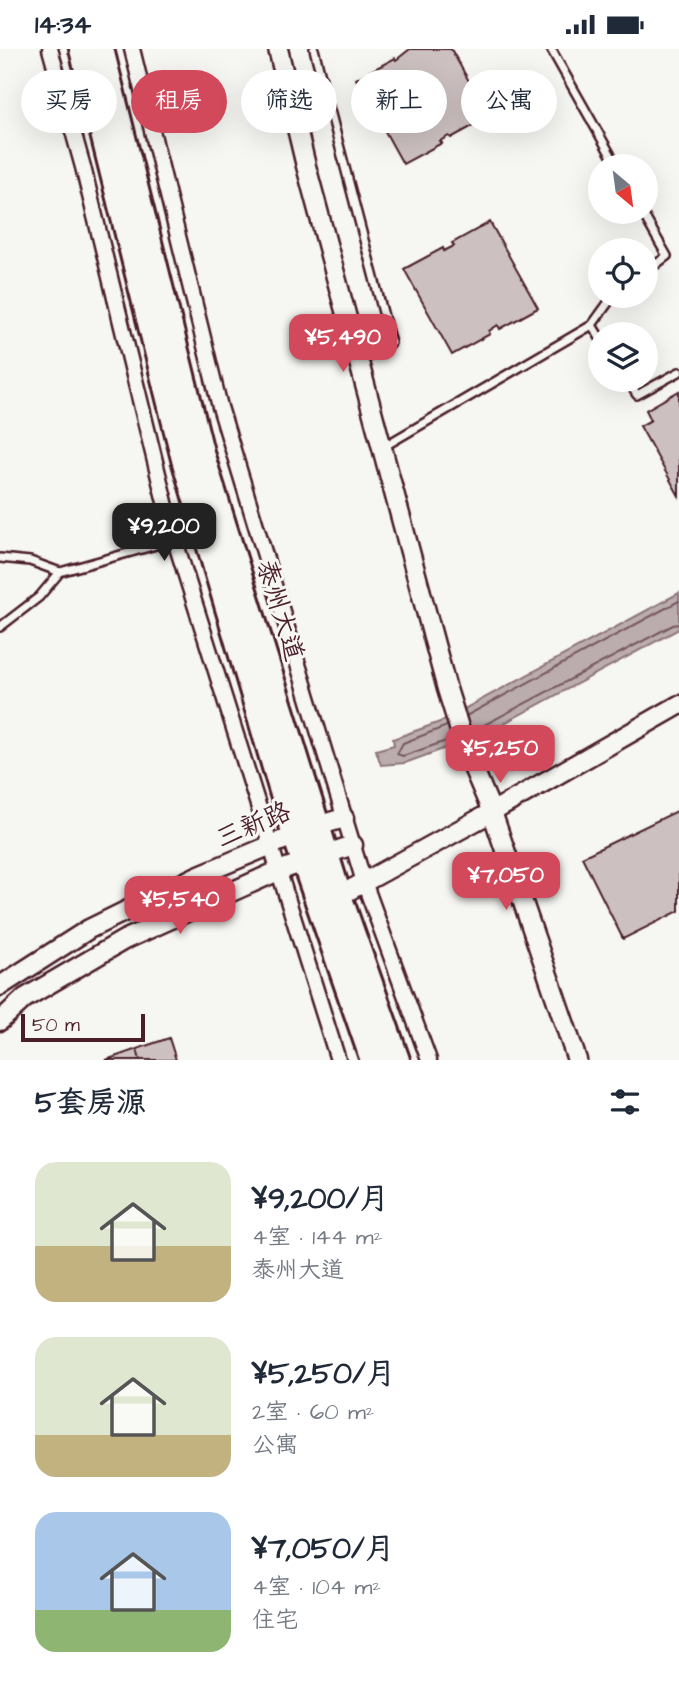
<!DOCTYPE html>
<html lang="zh">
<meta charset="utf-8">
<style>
body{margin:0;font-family:"Architects Daughter","LXGW WenKai TC",sans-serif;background:#f2f2f3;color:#1f2937;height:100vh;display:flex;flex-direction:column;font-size:26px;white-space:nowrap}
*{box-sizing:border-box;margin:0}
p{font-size:23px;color:#747a83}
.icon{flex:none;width:38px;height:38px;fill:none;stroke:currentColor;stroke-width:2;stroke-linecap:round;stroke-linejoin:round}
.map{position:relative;height:1011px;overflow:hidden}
.sheet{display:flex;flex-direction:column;background:#fff;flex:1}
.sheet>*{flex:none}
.hud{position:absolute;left:21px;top:21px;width:637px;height:63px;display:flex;gap:14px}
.needle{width:46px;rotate:151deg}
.tools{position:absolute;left:588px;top:105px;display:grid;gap:14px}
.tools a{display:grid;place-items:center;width:70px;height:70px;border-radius:50%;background:#fff;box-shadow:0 7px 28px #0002;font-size:35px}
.scale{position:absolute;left:21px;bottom:18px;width:124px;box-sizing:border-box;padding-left:7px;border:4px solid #4a1f2b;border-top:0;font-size:19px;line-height:24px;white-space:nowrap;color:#4a1f2b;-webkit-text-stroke:5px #f6f6f2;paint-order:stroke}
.price{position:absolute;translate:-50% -60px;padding:0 16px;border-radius:14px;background:#d1495b;color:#fff;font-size:23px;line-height:46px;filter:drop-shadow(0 2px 4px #0008)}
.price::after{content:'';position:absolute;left:50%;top:42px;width:21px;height:16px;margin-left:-10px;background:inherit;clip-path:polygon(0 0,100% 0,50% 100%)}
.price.selected{background:#222;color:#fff}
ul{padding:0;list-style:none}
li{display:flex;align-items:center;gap:21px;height:175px;padding:0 35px}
li span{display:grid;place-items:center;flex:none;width:196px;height:140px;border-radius:21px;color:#555}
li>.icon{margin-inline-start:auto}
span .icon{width:84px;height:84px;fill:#fffc;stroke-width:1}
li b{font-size:30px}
h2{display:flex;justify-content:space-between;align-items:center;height:84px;padding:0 35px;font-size:30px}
.pill{padding:0 24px;border-radius:32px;background:#fff;box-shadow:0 7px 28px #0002;font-size:24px;line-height:63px}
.pill.selected{background:#d1495b;color:#fff}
.status{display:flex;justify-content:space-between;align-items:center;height:49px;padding:0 35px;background:#fff;direction:ltr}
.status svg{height:19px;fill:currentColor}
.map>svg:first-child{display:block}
.water{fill:#bbadae;stroke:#8e747a;stroke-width:2}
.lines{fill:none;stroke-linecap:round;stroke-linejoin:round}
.shore{stroke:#77585f;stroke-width:2}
.building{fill:#ccc1c0;stroke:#4a1f2b;stroke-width:2}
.service-casing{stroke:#4a1f2b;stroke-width:12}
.minor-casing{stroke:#4a1f2b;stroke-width:19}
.tertiary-casing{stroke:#4a1f2b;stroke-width:23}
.trunk-casing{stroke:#4a1f2b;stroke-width:30}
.service{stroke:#f6f6f2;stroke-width:7}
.minor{stroke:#f6f6f2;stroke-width:14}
.tertiary{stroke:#f6f6f2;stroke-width:18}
.trunk{stroke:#f6f6f2;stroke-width:24}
.labels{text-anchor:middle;stroke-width:6;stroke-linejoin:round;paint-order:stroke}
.street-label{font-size:26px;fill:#4a1f2b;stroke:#f6f6f2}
</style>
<div class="status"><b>14:34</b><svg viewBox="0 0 49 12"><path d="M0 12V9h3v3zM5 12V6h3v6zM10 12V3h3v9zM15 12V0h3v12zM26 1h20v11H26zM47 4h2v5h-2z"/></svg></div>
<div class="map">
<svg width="679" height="1011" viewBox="0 0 679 1011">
<rect width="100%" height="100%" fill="#f6f6f2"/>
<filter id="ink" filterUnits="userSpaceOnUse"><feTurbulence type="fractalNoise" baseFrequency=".0143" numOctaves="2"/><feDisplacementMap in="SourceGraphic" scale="14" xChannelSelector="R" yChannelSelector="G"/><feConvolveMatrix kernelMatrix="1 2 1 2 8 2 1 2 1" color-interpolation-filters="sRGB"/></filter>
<g filter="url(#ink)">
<path class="water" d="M679,544V580L484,685L405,714L381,716L376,701L394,696L393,690L440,673Z"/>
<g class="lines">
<path class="shore" d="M466,667L679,552
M447,677L403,694L397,705L403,707L452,690
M471,683L673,576L679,575"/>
</g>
<path class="building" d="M410,0H451L489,68L451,89L449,87L440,92L442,94L403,115L356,30L395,9L396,11Z
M490,173L538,259L500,280L498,276L489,282L490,285L452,306L404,220L443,199L444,202L454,197L452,194Z
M679,342V447L640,377L651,371L646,361Z
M679,761V862L623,890L582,808Z
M169,989L176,1011H140L137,1000Z
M137,1000L140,1011H106Z"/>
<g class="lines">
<defs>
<path id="service" d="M314,0L391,294L360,313
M551,0L617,117
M642,163L667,207L646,223
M592,276L613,247
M627,331L637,346L679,323
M383,398L592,276L600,289
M0,509L30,512L60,523L174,491
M0,578L39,548L60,523"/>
<path id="minor" d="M50,0L83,118L172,482L338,1011
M132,0L220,358L364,833L429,1011"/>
<path id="tertiary" d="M278,0L306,117L447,640L467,704L492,763L577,1011
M339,847L492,763L679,656
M0,937L89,880L197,827L317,777L344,769
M0,972L25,949L124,891L278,822L353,796"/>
<path id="trunk" d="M82,0L184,410L295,786L373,1011
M101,0L202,407L339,847L397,1011"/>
</defs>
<use href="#service" class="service-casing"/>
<use href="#minor" class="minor-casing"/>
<use href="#tertiary" class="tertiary-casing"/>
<use href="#trunk" class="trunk-casing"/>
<use href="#service" class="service"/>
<use href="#minor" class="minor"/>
<use href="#tertiary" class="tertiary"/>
<use href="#trunk" class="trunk"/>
</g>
</g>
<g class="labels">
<g class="street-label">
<text transform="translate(281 561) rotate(73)" y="9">泰州大道</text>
<text transform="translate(253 775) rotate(-23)" y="9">三新路</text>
</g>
</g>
</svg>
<div class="tools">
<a><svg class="needle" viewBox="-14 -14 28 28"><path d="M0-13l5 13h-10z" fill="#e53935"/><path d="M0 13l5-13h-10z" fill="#747a83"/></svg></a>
<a><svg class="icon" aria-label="locate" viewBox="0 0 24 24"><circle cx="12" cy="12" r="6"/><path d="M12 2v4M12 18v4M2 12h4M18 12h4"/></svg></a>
<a><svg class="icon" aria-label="layers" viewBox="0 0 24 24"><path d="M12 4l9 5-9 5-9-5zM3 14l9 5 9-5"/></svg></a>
</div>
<div class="scale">50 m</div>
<b class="price" style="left:343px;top:325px">¥5,490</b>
<b class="price selected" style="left:164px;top:514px">¥9,200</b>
<b class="price" style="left:500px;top:736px">¥5,250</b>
<b class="price" style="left:506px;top:863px">¥7,050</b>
<b class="price" style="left:180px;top:887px">¥5,540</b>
<div class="hud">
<a class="pill">买房</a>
<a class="pill selected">租房</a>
<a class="pill">筛选</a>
<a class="pill">新上</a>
<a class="pill">公寓</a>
</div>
</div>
<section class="sheet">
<h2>5套房源<svg class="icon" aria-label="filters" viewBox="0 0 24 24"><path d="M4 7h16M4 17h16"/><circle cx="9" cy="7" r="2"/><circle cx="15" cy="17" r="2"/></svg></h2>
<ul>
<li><span style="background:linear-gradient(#dfe7d0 60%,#c2b280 0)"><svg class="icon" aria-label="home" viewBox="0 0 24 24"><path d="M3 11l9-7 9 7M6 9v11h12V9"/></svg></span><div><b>¥9,200/月</b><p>4室 · 144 m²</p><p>泰州大道</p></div></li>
<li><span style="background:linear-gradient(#dfe7d0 70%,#c2b280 0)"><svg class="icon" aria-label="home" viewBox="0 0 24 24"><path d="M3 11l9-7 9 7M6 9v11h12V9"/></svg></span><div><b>¥5,250/月</b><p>2室 · 60 m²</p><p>公寓</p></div></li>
<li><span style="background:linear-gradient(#a9c7e8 70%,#8fb573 0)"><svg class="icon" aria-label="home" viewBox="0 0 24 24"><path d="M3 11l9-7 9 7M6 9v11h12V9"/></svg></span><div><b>¥7,050/月</b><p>4室 · 104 m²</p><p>住宅</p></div></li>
</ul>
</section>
